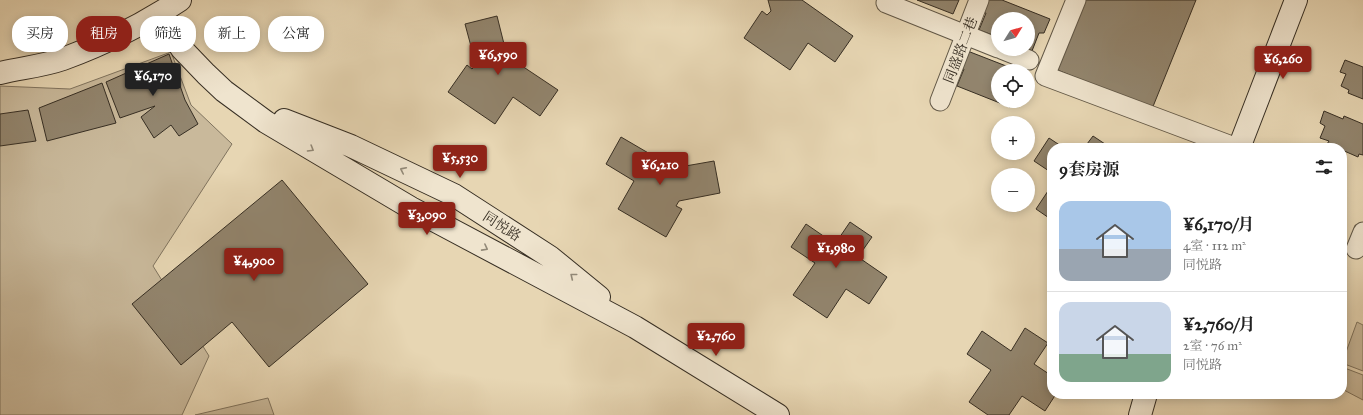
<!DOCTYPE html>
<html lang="zh">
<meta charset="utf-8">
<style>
body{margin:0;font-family:"IM FELL Great Primer","Noto Serif SC",serif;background:#f2f2f2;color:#222;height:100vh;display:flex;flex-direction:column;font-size:15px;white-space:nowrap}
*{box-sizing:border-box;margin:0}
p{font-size:13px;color:#767676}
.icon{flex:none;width:22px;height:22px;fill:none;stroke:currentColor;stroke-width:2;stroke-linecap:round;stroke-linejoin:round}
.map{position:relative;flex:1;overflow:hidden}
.details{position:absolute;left:1047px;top:143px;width:300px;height:256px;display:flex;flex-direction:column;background:#fff;border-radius:16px;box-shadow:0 2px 10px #0003}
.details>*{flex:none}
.guide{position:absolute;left:12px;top:16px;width:380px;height:36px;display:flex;gap:8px}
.needle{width:26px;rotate:53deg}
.fabs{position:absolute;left:991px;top:12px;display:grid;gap:8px}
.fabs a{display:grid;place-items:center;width:44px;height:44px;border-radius:50%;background:#fff;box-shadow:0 2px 10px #0003;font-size:20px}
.price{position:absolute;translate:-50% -34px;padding:0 9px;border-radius:4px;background:#8f2418;color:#fff;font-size:13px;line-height:26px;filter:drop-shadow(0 1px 2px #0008)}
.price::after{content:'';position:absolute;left:50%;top:24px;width:12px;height:9px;margin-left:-6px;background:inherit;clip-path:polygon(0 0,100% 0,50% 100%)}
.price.active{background:#222;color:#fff}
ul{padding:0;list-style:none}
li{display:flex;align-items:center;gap:12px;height:100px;padding:0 12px}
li+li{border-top:1px solid #e0e0e0}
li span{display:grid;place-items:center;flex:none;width:112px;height:80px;border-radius:12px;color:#555}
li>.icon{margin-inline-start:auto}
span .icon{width:48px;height:48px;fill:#fffc;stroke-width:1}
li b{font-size:17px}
h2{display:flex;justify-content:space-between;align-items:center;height:48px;padding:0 12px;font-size:17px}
.tag{padding:0 14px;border-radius:16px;background:#fff;box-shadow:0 2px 10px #0003;font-size:14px;line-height:36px}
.tag.active{background:#8f2418;color:#fff}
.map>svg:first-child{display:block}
.green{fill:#c9b99b;stroke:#80745f}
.building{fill:#92856e;stroke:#362e23}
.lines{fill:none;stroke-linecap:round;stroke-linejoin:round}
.street-casing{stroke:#625847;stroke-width:21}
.secondary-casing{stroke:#362e23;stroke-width:24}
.street{stroke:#efe4ce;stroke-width:19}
.secondary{stroke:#efe4ce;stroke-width:22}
.oneway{stroke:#928978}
.labels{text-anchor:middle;stroke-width:3.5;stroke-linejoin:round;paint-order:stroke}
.street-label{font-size:14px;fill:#362e23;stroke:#efe4ce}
</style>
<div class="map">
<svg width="1363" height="415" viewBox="0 0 1363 415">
<rect width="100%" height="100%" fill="#e7d6b3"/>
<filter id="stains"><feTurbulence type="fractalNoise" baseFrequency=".005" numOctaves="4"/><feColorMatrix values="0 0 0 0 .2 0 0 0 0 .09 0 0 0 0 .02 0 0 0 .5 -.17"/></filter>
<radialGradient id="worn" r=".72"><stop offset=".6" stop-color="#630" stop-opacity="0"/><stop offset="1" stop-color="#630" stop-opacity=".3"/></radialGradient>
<path class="green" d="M171,52L191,105L232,144L153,266L209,356L182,415H0V86L70,89Z
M1357,322L1363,325V371L1342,363Z
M1342,367L1363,375V400L1342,389Z
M268,398L274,415H195Z"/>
<path class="building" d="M768,0H802L853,36L835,62L808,43L790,70L744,38L762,11L767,15L771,11Z
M917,0H959L953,14Z
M984,0H1002L1050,19L1044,33H1039L1032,51L1028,49V19H998V37L979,30L986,13L980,11Z
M1083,0H1196L1152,109L1055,69Z
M497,16L507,56L558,90L540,116L513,97L495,124L448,92L467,65L472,69L476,65L465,24Z
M965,50L1019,71H998V101H1013L1010,107L957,86L964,69L958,67Z
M169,54L185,100L198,124L179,136L171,125L154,138L141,117L155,106L120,118L106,82Z
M1345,60L1363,67V99L1348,93L1349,90L1341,86L1346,74L1340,72Z
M102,83L116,123L47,141L39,108Z
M28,110L36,141L0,146V114Z
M1324,111L1343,119L1344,116L1363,124V155L1359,154L1358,157L1342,150V148H1336L1327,144L1329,141L1320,138L1325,126L1320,123Z
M1093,136L1111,148H1084Z
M621,137L674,168L714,161L720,193L679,201L676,206L682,209L666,237L618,209L634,181L606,164Z
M1049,138L1064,148H1052V173L1034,161Z
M282,180L368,284L269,367L232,322L181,365L132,304Z
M1052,185V220L1036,209Z
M850,222L872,237L858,257L887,277L869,304L846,289L827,318L793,295L815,263L791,247L806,224L835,244Z
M1025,328L1048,343L1034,364L1052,376V394H1056L1045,411L1022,396L1009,415H988L969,402L991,370L967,354L982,331L1011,351Z"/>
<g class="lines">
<defs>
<path id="street" d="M888,0L886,3L998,48
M1076,0L1045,76L1237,148
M1001,49L1029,60
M940,101L979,0
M1356,249L1363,232"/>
<path id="secondary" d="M159,14L182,49L206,74L224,91L266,122L411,208L635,327L778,415
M0,73C21,68 43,66 63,59C104,44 144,24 180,0
M284,120L351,146L454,195L550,257L599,297
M1239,148L1296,0
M1140,415L1146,394"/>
</defs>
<use href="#street" class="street-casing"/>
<use href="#secondary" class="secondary-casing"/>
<use href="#street" class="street"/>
<use href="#secondary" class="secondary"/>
</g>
<defs><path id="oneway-chevron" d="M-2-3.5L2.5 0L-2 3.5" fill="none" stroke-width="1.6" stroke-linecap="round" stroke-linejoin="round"/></defs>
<g class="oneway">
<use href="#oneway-chevron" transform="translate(311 149) rotate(31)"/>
<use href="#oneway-chevron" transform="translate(403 170) rotate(-154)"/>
<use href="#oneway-chevron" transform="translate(485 248) rotate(28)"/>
<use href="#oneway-chevron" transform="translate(573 276) rotate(-141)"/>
</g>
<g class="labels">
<g class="street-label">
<text transform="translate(960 50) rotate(-69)" y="5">同盛路二巷</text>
<text transform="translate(502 226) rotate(33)" y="5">同悦路</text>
</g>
</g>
<rect width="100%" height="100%" filter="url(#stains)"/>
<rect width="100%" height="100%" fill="url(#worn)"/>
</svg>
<div class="fabs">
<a><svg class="needle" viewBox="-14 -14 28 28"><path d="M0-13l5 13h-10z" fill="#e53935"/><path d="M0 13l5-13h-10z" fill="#767676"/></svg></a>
<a><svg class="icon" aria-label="locate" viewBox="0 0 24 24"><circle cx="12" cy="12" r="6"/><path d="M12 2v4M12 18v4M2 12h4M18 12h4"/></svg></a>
<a>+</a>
<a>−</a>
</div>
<b class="price" style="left:498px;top:76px">¥6,590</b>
<b class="price" style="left:1283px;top:80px">¥6,260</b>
<b class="price active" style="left:153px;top:97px">¥6,170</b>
<b class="price" style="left:460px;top:179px">¥5,530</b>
<b class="price" style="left:660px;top:186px">¥6,210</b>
<b class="price" style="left:427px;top:236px">¥3,090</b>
<b class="price" style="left:836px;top:269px">¥1,980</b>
<b class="price" style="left:254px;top:282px">¥4,900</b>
<b class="price" style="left:716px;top:357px">¥2,760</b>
<div class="guide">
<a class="tag">买房</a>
<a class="tag active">租房</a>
<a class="tag">筛选</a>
<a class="tag">新上</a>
<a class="tag">公寓</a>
</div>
<section class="details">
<h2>9套房源<svg class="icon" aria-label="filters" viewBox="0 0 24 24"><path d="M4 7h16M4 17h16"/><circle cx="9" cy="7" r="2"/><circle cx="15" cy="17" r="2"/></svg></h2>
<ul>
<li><span style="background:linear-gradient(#a9c7e8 60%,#9aa5b1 0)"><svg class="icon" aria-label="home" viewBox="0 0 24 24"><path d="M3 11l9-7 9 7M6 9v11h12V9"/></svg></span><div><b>¥6,170/月</b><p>4室 · 112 m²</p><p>同悦路</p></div></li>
<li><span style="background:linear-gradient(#c9d6e8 65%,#7fa58c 0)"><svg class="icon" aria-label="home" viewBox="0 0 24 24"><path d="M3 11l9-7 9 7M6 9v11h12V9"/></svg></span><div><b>¥2,760/月</b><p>2室 · 76 m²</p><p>同悦路</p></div></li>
</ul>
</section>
</div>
